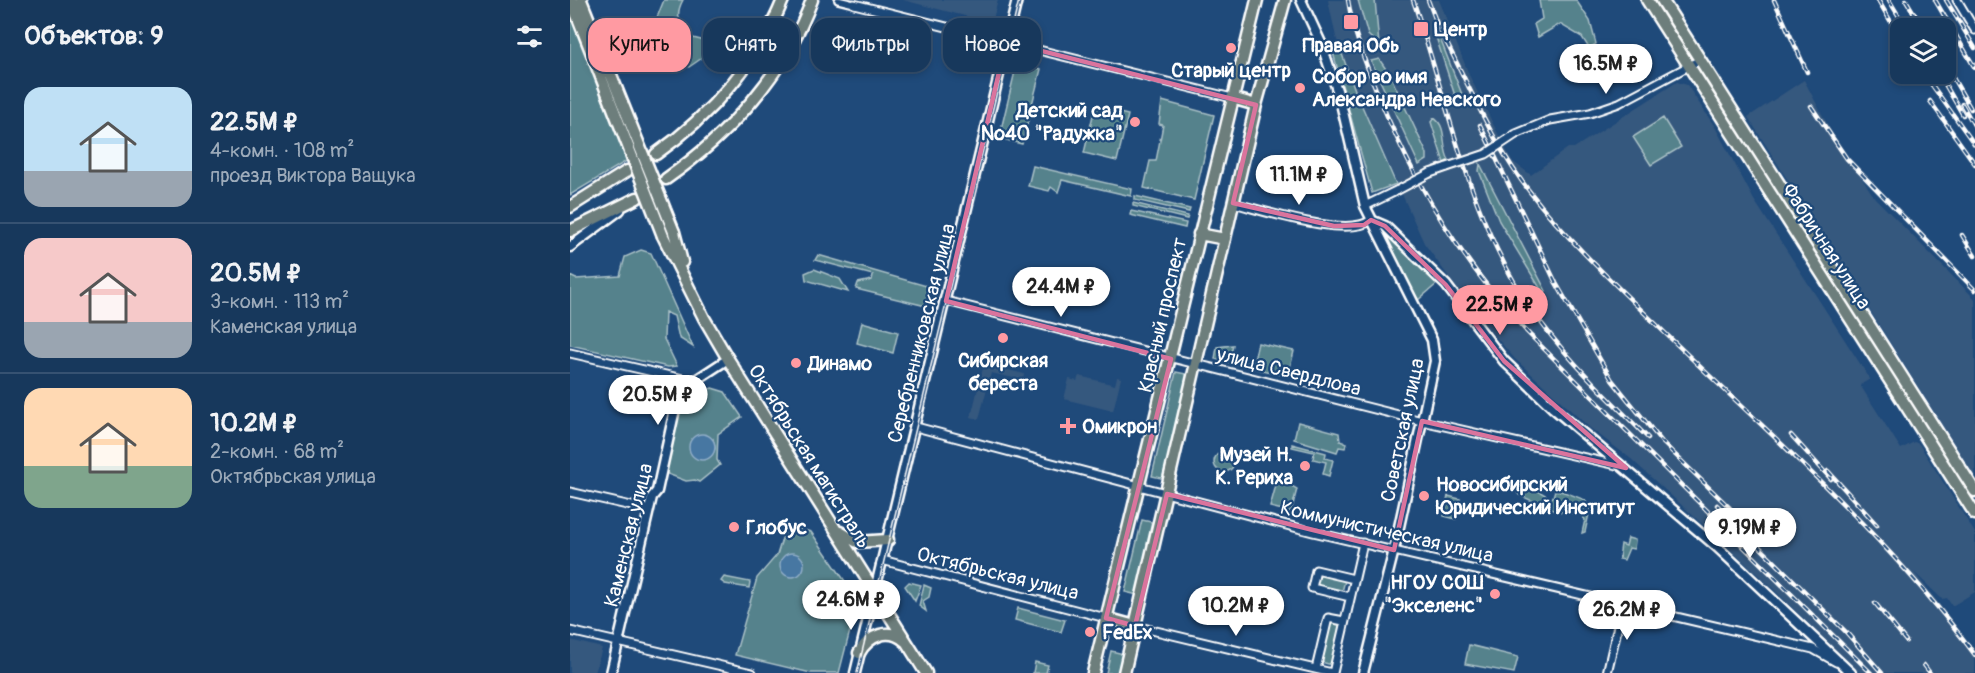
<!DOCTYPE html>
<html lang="ru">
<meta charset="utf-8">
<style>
body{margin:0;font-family:Pangolin,sans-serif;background:#203f62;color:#f1f3f6;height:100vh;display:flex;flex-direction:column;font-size:22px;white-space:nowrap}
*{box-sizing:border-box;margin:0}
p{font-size:20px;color:#9eacbb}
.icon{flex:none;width:33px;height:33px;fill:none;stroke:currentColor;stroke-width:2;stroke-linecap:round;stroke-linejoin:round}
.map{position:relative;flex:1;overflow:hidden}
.panel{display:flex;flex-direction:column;background:#17385c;width:570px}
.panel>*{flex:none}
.hud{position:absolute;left:18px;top:18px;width:570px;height:54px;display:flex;gap:12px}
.controls{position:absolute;left:1320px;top:18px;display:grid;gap:12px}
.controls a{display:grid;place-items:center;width:66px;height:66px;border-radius:12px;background:#17385c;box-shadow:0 3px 9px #0003,0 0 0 2px #365272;font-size:30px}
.price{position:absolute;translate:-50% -51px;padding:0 14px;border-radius:21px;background:#fff;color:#222;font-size:20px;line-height:39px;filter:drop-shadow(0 2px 3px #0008)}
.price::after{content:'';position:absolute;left:50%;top:36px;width:18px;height:14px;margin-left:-9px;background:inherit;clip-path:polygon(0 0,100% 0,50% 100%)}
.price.selected{background:#ff9aa2;color:#111}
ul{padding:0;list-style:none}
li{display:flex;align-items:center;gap:18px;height:150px;padding:0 24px}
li+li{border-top:2px solid #365272}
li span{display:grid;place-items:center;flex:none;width:168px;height:120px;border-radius:18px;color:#555}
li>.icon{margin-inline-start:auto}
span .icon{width:72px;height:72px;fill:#fffc;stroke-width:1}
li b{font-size:26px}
h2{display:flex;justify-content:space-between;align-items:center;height:72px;padding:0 24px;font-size:26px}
.pill{padding:0 21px;border-radius:18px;background:#17385c;box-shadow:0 3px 9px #0003,0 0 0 2px #365272;font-size:21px;line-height:54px}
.pill.selected{background:#ff9aa2;color:#111}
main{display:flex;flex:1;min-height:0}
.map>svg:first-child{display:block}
.built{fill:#36587e}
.green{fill:#54828c;stroke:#aac0c6;stroke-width:1.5;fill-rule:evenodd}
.water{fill:#4677a2;stroke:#90adc7;stroke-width:1.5}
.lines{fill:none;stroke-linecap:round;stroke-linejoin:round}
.pedestrian-casing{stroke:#fff;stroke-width:10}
.minor-casing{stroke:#fff;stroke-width:11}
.tertiary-casing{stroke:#fff;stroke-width:13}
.primary-casing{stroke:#fff;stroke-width:15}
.trunk-casing{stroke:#fff;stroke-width:15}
.pedestrian{stroke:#1f4a7a;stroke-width:5}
.minor{stroke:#1f4a7a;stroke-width:7}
.tertiary{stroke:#1f4a7a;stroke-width:8}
.primary{stroke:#6d7e7c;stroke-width:10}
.trunk{stroke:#6d7e7c;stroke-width:10}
.tram{stroke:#fff;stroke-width:1.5}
.rail-casing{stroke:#fff;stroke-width:4.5}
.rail{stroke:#1f4a7a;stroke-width:2;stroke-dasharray:7;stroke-linecap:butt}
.minor-bridge-casing{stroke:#fff;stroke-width:11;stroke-linecap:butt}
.primary-bridge-casing{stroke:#fff;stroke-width:15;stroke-linecap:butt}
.minor-bridge{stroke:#1f4a7a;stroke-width:7}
.primary-bridge{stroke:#6d7e7c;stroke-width:10}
.marked{fill:none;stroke:#da749d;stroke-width:4.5;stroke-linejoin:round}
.poi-dot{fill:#ff9aa2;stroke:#1f4a7a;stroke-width:2}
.labels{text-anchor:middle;stroke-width:4.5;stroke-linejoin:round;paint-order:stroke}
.poi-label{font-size:20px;font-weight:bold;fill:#fff;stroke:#1f4a7a;text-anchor:start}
.street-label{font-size:20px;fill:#fff;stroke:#1f4a7a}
</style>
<main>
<section class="panel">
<h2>Объектов: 9<svg class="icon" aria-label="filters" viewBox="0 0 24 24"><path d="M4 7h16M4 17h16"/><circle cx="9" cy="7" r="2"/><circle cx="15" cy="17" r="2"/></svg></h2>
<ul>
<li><span style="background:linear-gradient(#bfe0f5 70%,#9aa5b1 0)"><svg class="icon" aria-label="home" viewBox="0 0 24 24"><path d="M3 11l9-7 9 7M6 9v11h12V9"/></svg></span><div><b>22.5M ₽</b><p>4-комн. · 108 m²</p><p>проезд Виктора Ващука</p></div></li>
<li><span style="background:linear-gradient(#f6c9c9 70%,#9aa5b1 0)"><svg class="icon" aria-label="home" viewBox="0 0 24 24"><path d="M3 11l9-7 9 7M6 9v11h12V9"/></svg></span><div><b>20.5M ₽</b><p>3-комн. · 113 m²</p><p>Каменская улица</p></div></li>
<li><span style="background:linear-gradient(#ffd9b3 65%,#7fa58c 0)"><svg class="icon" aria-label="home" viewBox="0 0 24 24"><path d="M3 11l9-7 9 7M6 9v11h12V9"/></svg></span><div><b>10.2M ₽</b><p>2-комн. · 68 m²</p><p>Октябрьская улица</p></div></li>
</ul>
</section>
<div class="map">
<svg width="1405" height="673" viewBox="0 0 1405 673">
<rect width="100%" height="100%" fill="#1f4a7a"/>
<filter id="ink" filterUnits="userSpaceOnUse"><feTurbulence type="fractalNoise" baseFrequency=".0167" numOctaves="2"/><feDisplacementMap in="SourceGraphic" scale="12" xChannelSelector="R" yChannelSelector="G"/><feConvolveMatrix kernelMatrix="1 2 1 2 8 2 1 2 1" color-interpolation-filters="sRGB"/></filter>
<g filter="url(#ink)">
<path class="built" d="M333,0H428L422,23Z
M758,0H869L900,77L930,138L942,161L961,175L998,148H1004L1107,82L1117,85L1145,127L1184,200L1300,379L1290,385L1331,449L1344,442L1349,444L1405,533V592L1382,606L1377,598L1372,599L1344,572L1405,650V673H1290L1198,584L1060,458L1020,428L945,359L905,313L854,243L785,90L766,37Z
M1234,80L1264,137L1305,198L1405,299V477L1178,117Z
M414,364L454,374L453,380L421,373L409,419L401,417Z
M509,376L545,385L547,377L551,378L543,411L494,399L499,379L507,381Z
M0,640L32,648L25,673H0Z"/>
<path class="green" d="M0,0L70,153L0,195Z
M94,0H113C105,14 108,26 119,37L135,41L141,39L132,58L119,67L113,65C117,48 111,22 86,27C80,29 75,34 70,37L65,33L67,27L86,20Z
M788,0H805L809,45L798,35Z
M969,0H1006L1020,21L1026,44L1019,48L1012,37L990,24L968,37L964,24L972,19Z
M869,36L893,97L886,99L866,37Z
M769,46L785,90L826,184L802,193L762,49Z
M809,59L820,75L857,154V160L849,165L801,61Z
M447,63L471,69L452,144L429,138Z
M592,101L644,115L624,200L574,188L580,161H586L593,125L589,124Z
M525,107L558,115L547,161L514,153Z
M864,118C878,127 871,147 879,160L874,163L861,122Z
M1093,118L1111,147L1081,165L1063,137Z
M910,164L976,291L973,293L929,221L909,171Z
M463,166L562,189L561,196L492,180L488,192L481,187L479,191L458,186Z
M565,196L620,209L619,212L565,200Z
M563,203L618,216L617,219L563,206Z
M561,211L616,223L615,228L560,215Z
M817,233L868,283L848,300L812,236Z
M71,250L81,253L123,347L109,338L104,316L95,312L94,339L107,366L98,367L0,345V276L6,279L50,276L55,257Z
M248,255L360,287L356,306L286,289L288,283L302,280L303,275L245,260Z
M244,269L270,279L278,292L236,280L235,273Z
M292,322L328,332L323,353L287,343Z
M688,343L724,351L718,376L645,359L647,347L663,345L660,358L683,364Z
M606,372L621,375L596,479L582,476Z
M142,388L155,392L172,417L148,434L147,460L150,465L129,482L125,480L116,481L95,473L106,410L117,399ZM143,439L145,448C143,457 135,461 126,458Z
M728,422L769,433L770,441L777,443L775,448L769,447L767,452L724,439Z
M722,444L756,453L755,458L763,460L759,476L753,474L756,462L743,459L744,452L722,447Z
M644 462a10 10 0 1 1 20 0a10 10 0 1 1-20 0Z
M708,478L727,489L721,512L700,507Z
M957,484L980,498L983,497L985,490C995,491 1004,496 1015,500L1020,509L1015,532L1012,533L1015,520L1011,514L985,511L949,495L947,492L950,485Z
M878,496L890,499L886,519L874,516Z
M572,520L586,523L568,595L555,592Z
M216,526L241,532L288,600L269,673H241L165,655L187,578L207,555Z
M1058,538L1065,540L1064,549L1059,548L1054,560L1049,559L1051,544L1056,546Z
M746,570L776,577L771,595L742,588Z
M154,577L180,582L179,588L155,584L151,581Z
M339,582L351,585L345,601L335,586Z
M354,585L361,588L359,597L353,601L356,611L349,606Z
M448,608L495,620L491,632L445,620Z
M760,621L771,623L762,665L751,662Z
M899,645L948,657L944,673L895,664Z
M541,651L554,654L550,673H536Z
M465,662L478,665L476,673H463Z"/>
<path class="water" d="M119 447a13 13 0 1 1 26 0a13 13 0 1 1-26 0Z
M210 565a12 12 0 1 1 24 0a12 12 0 1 1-24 0Z"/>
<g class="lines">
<defs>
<path id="pedestrian" d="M268,0L284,4"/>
<path id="minor" d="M1387,0L1405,30
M284,4L662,98
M946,134L980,120L1020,113L1049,103L1130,60
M860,173L877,167
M663,203C692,210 778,239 801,220
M795,206L828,190
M376,301L852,421L1051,466
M0,353L122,381
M346,427L743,532L1243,649L1266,662
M0,492L79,510
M312,560L536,618
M780,597L742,588L746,570L784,579
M565,626L762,673
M0,631L182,673
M746,669L758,618L774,621
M763,673L793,543
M1037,673L1053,604"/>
<path id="tertiary" d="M731,0L751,43L770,99L795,206L862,340L865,361L824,550L793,673
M801,220L815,226L876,285L934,361L983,408L1147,547L1281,673
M0,247L50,210
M41,673L82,497L87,491L107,400L112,389L158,359
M285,673L447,0"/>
<path id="primary" d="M1077,0L1405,514
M1092,0L1405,491
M662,98L686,105
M104,232L112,262
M629,234L655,239
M93,236L134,318L158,359L356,673
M270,532L287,542L318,540
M536,618L565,626
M289,653C299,635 319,627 335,641
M523,673L687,0
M554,673L686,105L715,0"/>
<path id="trunk" d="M86,154C139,117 189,60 213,0
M96,179C159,135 215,73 242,0
M0,207L57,171
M0,231L67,198"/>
</defs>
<use href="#pedestrian" class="pedestrian-casing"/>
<use href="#minor" class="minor-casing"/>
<use href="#tertiary" class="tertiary-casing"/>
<use href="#primary" class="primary-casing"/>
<use href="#trunk" class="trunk-casing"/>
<use href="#pedestrian" class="pedestrian"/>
<use href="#minor" class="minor"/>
<use href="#tertiary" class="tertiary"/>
<use href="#primary" class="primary"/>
<use href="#trunk" class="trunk"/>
<path class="tram" d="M287,673L449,0"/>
<defs>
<path id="rail" d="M778,0C783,32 795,62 807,92C843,182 892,264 960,335L1301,673
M843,0C879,104 898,218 962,310C995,358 1038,397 1078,438
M858,0L872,37
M1204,0L1237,72
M1308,0L1330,37
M1319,0L1336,28
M1336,0L1353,28
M1365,0L1405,68
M1376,0L1405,48
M870,30C899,84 922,144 960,192C1000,243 1048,287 1094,332C1201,436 1317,535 1405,655
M1376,66L1401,109
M1354,74L1405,145
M1369,74L1393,115
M1360,101L1405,164
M1392,104L1405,127
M1241,106L1277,159L1405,290
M910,125L986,283L1042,380L1092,442L1160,508
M1392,235L1405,256
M1221,435L1261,479
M1258,471L1307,525
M1147,505L1276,632L1312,673
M1305,603L1336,641
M1354,665L1360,673"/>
</defs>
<use href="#rail" class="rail-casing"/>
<use href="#rail" class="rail"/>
<defs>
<path id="minor-bridge" d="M877,167L916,154L946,134
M828,190L860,173"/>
<path id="primary-bridge" d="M1,0L93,236
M11,0L104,232"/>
</defs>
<use href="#minor-bridge" class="minor-bridge-casing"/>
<use href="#primary-bridge" class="primary-bridge-casing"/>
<use href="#minor-bridge" class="minor-bridge"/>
<use href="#primary-bridge" class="primary-bridge"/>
</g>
</g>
<path class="marked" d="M436,42L686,105L663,203L764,226L794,225L801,220L815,226L876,285L934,361L1056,468L852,421L824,550L597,494L565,626L536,618L601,359L376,301Z"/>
<g class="poi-dot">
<rect x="773" y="14" width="16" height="16" rx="3"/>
<rect x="843" y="21" width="16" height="16" rx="3"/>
<circle cx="661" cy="48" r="6"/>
<circle cx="730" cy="88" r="6"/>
<circle cx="565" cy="122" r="6"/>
<circle cx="433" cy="338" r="6"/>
<circle cx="226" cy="363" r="6"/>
<path d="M495 417h6v6h6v6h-6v6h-6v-6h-6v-6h6z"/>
<circle cx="735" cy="466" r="6"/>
<circle cx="854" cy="496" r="6"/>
<circle cx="164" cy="527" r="6"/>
<circle cx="925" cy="594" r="6"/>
<circle cx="520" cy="632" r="6"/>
</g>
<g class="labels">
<g class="poi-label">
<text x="864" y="36">Центр</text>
<text x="781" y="52" text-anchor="middle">Правая Обь</text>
<text x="661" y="77" text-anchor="middle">Старый центр</text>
<text x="742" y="83">Собор во имя<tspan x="742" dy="23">Александра Невского</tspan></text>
<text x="553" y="117" text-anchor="end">Детский сад<tspan x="553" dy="23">№40 "Радужка"</tspan></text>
<text x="433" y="367" text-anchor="middle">Сибирская<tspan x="433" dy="23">береста</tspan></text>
<text x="238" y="370">Динамо</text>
<text x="512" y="433">Омикрон</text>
<text x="723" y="461" text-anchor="end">Музей Н.<tspan x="723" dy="23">К. Рериха</tspan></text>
<text x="866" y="491">Новосибирский<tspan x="866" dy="23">Юридический Институт</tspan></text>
<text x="176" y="534">Глобус</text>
<text x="913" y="589" text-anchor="end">НГОУ СОШ<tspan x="913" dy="23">"Экселенс"</tspan></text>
<text x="532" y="639">FedEx</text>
</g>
<g class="street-label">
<text transform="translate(1257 246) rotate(57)" y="7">Фабричная улица</text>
<text transform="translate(592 315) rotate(-77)" y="7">Красный проспект</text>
<text transform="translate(351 333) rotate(-76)" y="7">Серебренниковская улица</text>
<text transform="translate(719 371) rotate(14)" y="7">улица Свердлова</text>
<text transform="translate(832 430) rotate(-78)" y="7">Советская улица</text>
<text transform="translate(240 456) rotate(58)" y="7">Октябрьская магистраль</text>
<text transform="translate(817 531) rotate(13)" y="7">Коммунистическая улица</text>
<text transform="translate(58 535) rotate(-76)" y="7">Каменская улица</text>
<text transform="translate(428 573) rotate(14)" y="7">Октябрьская улица</text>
</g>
</g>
</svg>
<div class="controls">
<a><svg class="icon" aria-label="layers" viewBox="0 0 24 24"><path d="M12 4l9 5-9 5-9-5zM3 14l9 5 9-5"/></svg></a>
</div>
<b class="price" style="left:1036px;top:95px">16.5M ₽</b>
<b class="price" style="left:729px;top:206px">11.1M ₽</b>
<b class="price" style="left:491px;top:318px">24.4M ₽</b>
<b class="price selected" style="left:930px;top:336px">22.5M ₽</b>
<b class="price" style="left:88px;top:426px">20.5M ₽</b>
<b class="price" style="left:1180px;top:559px">9.19M ₽</b>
<b class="price" style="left:281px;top:631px">24.6M ₽</b>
<b class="price" style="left:666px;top:637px">10.2M ₽</b>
<b class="price" style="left:1057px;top:641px">26.2M ₽</b>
<div class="hud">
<a class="pill selected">Купить</a>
<a class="pill">Снять</a>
<a class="pill">Фильтры</a>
<a class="pill">Новое</a>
</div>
</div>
</main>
